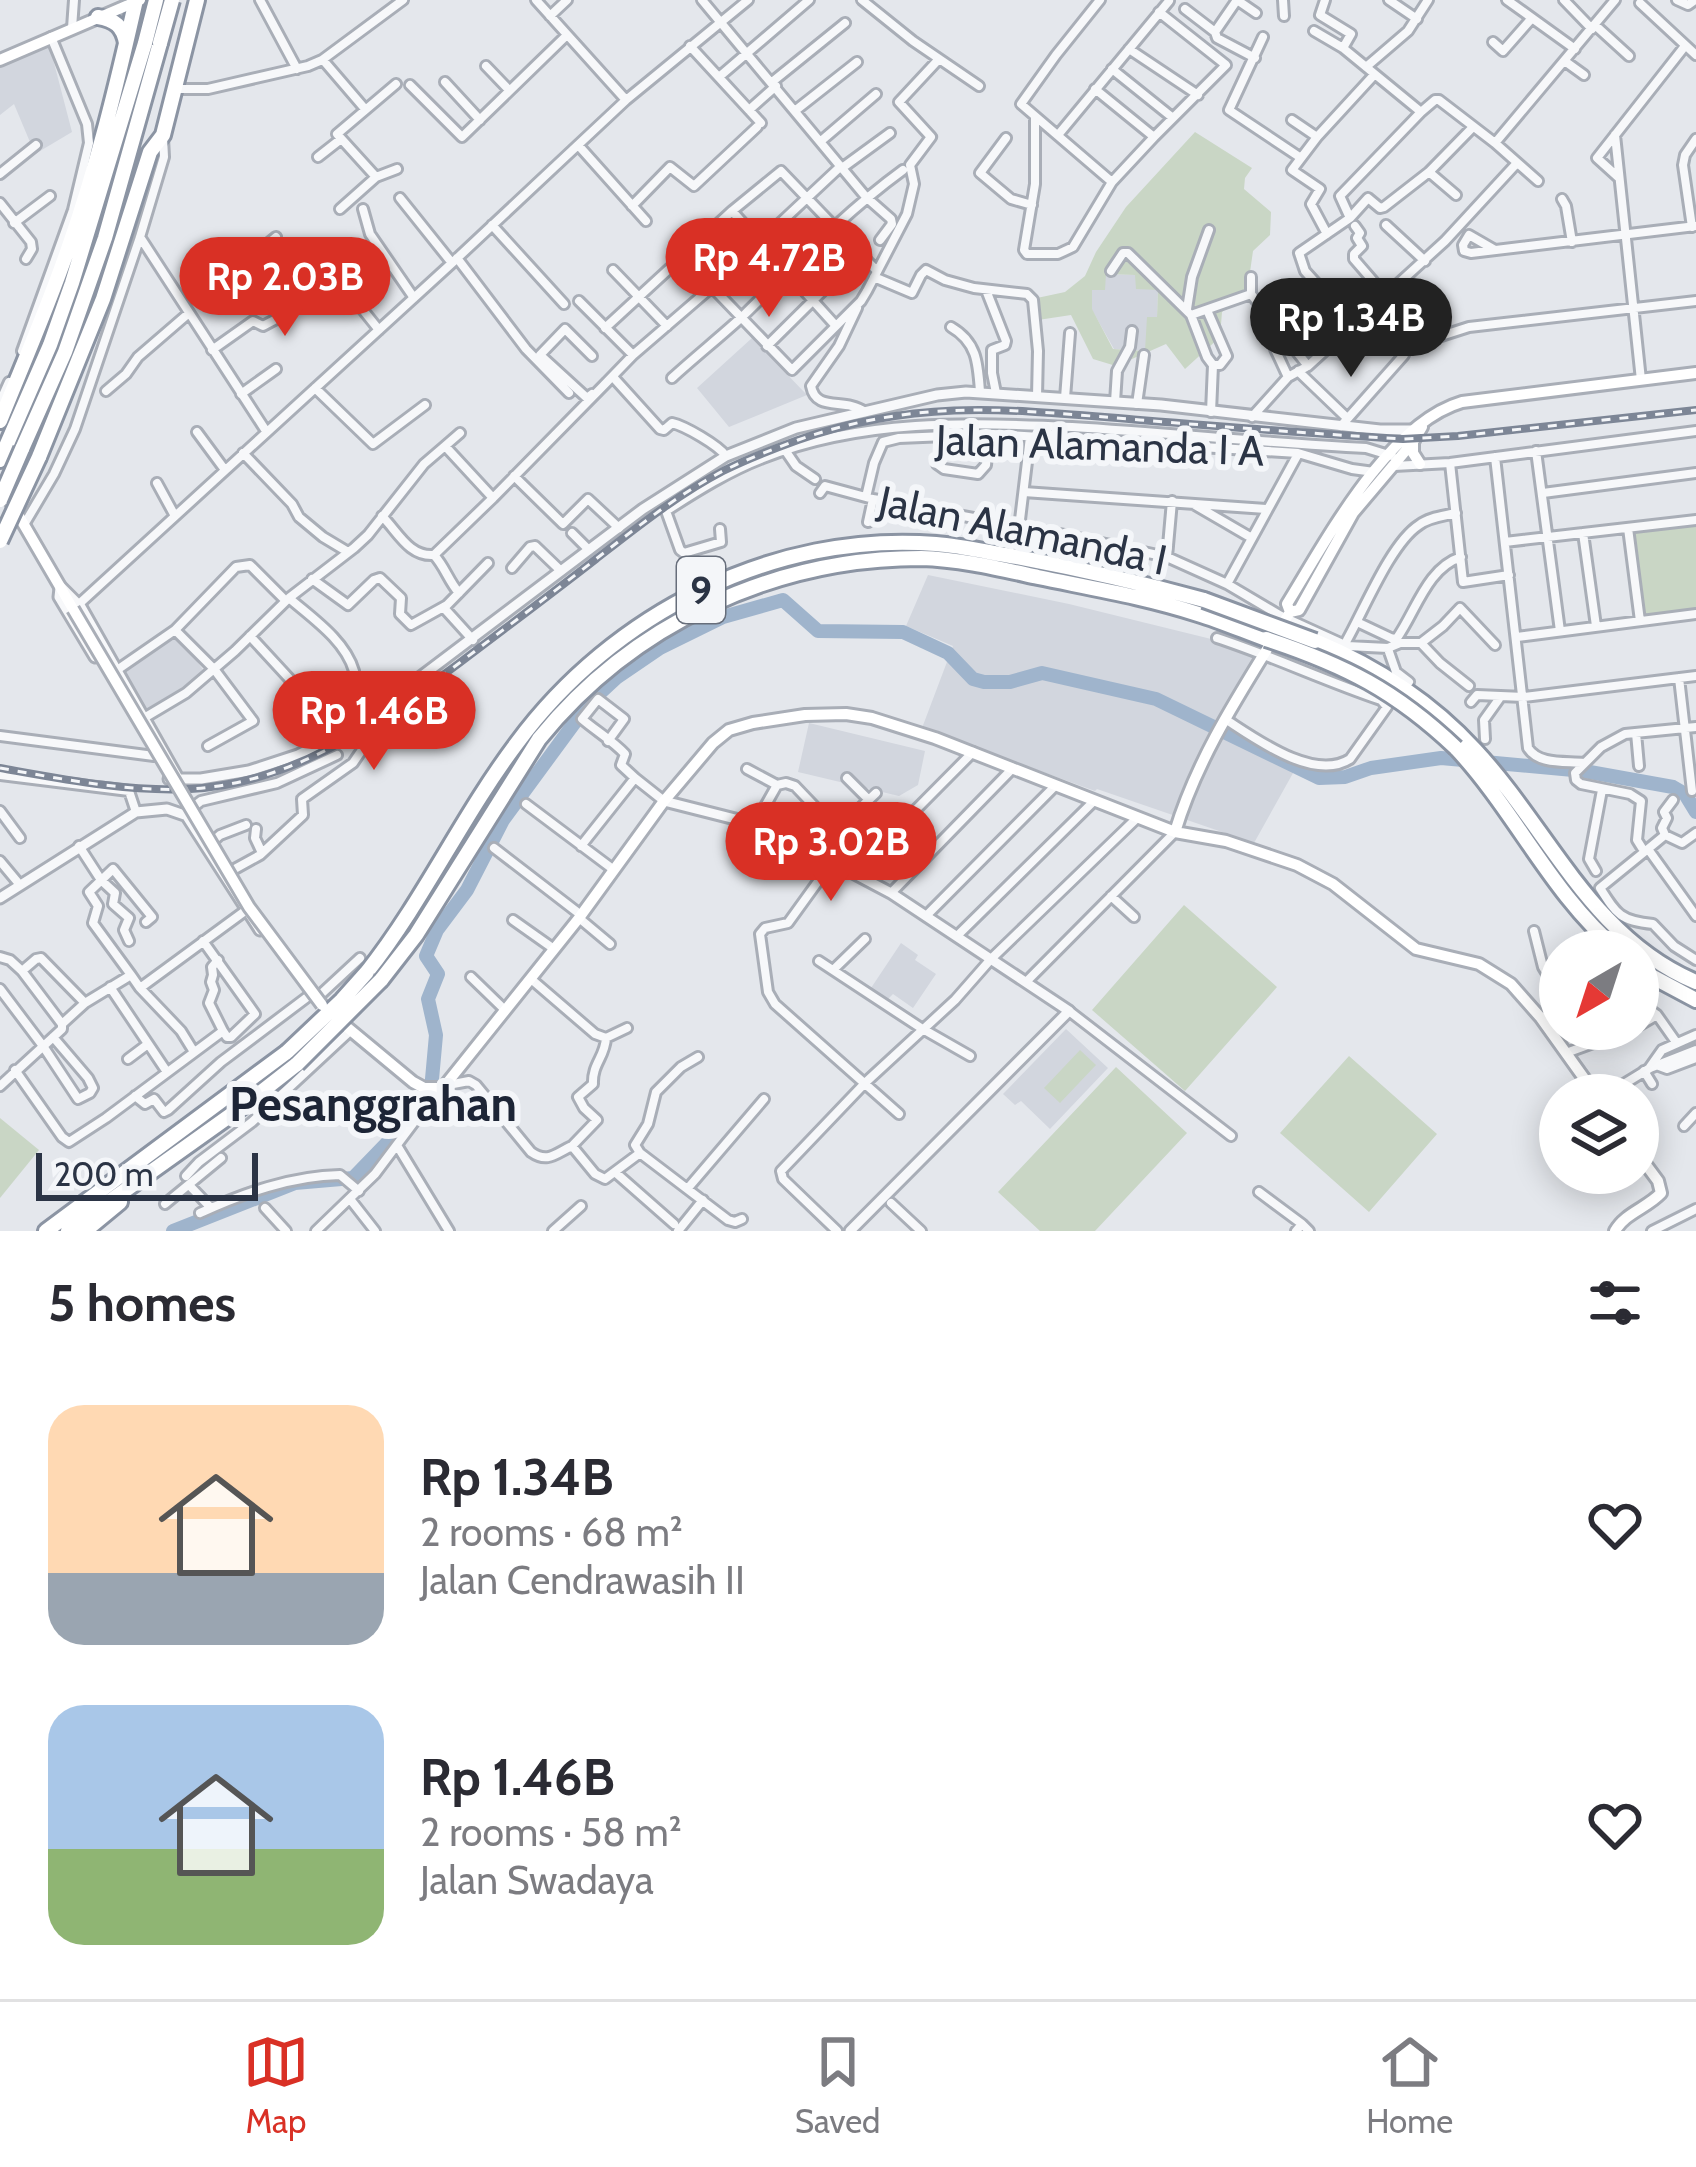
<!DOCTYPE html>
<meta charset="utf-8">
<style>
body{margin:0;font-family:Cabin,sans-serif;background:#f2f2f3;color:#2b2b33;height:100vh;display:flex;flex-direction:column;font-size:45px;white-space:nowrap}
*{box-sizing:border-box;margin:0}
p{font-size:39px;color:#7c7c81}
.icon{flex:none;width:66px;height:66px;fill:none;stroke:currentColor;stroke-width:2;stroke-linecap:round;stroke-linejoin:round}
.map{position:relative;height:1231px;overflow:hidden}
.details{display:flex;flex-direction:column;background:#fff;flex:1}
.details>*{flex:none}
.needle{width:78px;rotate:219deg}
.tools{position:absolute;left:1539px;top:930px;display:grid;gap:24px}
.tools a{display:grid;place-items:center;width:120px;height:120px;border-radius:50%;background:#fff;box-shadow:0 6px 30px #0003;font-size:60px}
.scale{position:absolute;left:36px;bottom:30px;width:222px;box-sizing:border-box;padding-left:12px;border:6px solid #2b3445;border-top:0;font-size:33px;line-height:42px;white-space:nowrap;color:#2b3445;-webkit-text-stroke:9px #f4f6f9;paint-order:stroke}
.price{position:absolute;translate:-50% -102px;padding:0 27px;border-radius:42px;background:#d93025;color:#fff;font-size:39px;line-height:78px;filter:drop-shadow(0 3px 6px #0008)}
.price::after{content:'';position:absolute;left:50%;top:72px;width:36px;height:27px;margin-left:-18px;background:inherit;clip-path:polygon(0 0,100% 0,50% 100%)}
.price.selected{background:#222;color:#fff}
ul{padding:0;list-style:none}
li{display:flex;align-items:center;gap:36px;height:300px;padding:0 48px}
li span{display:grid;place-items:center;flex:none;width:336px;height:240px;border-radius:36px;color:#555}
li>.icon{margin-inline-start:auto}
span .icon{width:144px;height:144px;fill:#fffc;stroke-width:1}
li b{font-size:51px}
h2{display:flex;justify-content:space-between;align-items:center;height:144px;padding:0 48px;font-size:51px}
.tab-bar{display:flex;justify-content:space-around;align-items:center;height:168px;border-top:3px solid #e1e1e2;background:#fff;font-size:33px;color:#7c7c81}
.tab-bar a{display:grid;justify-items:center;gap:6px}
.tab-bar .selected{color:#d93025}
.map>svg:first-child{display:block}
.built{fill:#d2d6de}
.green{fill:#c9d6c5;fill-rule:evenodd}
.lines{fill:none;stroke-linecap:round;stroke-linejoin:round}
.river{stroke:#9fb4cc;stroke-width:14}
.minor-casing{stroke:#a9aeb7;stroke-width:14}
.tertiary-casing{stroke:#a9aeb7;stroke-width:15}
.secondary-casing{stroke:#a9aeb7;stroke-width:16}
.motorway-casing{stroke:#8b94a3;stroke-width:20}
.minor{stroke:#f7f8fa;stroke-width:8}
.tertiary{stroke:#f7f8fa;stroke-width:9}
.secondary{stroke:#fff;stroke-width:10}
.motorway{stroke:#fff;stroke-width:14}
.rail-casing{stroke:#7d8696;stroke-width:8}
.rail{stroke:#f4f6f9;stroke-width:3;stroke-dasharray:9;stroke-linecap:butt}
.secondary-bridge-casing{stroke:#a9aeb7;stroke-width:16;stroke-linecap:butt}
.motorway-bridge-casing{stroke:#8b94a3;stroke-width:20;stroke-linecap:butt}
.secondary-bridge{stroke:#fff;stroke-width:10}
.motorway-bridge{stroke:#fff;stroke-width:14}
.labels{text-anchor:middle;stroke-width:12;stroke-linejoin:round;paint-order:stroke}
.shield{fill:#f4f6f9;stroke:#676e7b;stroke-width:3}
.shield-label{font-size:39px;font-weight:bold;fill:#2b3445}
.street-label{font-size:42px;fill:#2b3445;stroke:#f4f6f9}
.quarter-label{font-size:48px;font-weight:bold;fill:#1d2536;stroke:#f4f6f9}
</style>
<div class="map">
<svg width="1696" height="1231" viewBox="0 0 1696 1231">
<rect width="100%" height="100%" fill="#e4e7ec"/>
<path class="built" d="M47,36L72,132L35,154L14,104L0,115V54Z
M1105,274L1136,275L1158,290L1157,318L1146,351L1114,349L1092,310V290Z
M752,338L807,395L729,427L697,388Z
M928,575L1069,604L1268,653L1228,727L1297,766L1254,843L1097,789L1095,791L922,728L953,646L906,626Z
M176,633L204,671L149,712L120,674Z
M809,723L925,751L918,785L899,796L798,772Z
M901,943L918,955L915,960L936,974L913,1008L893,994L888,999L871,988Z
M1066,1029L1108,1068L1050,1129L1021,1101L1015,1105L1003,1094Z"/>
<path class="green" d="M1195,132L1252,168L1245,178L1244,189L1271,212L1270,235L1253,251L1247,293L1222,312L1220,337L1185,369L1166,344L1116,366L1093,359L1071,315L1038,320L1037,298L1065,292L1085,276L1096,252L1126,207ZM1106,274L1135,275L1136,289L1158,290L1157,317H1147L1145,351L1113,349L1092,309V290H1105Z
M1696,520V614L1640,621L1628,528Z
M1184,905L1277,987L1185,1091L1092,1010Z
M1080,1050L1096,1065L1060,1103L1044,1088Z
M1349,1056L1437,1134L1369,1212L1280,1133Z
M1116,1067L1187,1133L1095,1231H1040L998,1192Z
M0,1118L39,1150L0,1198Z"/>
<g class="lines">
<path class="river" d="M173,1231L295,1183L353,1178L411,1118L431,1090L436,1035L428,999L438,974L426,956L437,930L467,890L503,820L589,703L616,678L660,648L723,617L783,600L818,631L903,632L948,653L973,679L984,682H1010L1042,673L1156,699L1319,778L1345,777L1371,768L1441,758L1584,771L1673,787L1685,794L1696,812"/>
<defs>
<path id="minor" d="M260,0L297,69
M536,0L626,100
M702,0L866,197L891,219L892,224L880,240
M862,0L913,41L979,86
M1100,0L1056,55L1021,104L1112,182
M1237,0L1256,13
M1283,0L1284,16
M1325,0L1320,15L1351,34L1343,48
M1389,0L1417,19
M1507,0L1575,49
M1564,0L1592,29
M1677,0L1688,5L1695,0
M1640,3L1696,55
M1185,9L1215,32L1217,38L1255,58
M550,16L567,0
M1595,25L1629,56
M72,28L74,0
M1314,31L1343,48L1421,112L1435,100H1439L1495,143L1538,181
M1215,32L1237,0
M1263,37L1229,110L1301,158
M1493,42L1503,51L1532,18
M690,46L761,123
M1129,49L1198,95
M323,60L365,109
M1566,62L1584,75
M486,66L509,90
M1366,67L1408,31L1428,0
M1112,69L1173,118
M719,77L809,0
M445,82L480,120
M772,82L845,23
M410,85L462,137L567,35
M176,89H208L308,66L322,60L403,0
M899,102L939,59
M749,110L776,86
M796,110L857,62
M1035,117V184L1024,250L1027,254H1058L1073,247L1112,182L1154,137L1095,89
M1292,120L1317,137
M1058,135L1169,1
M1615,135L1641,380
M1154,137L1226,65L1159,12
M1006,138L980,173L1011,199L1032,205
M821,141L876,94
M1495,143L1615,0
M579,146L646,221
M318,157L341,139
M842,168L890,133
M1429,172L1456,195
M0,174L36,145
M376,177L337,134L396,84
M1618,177L1597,158L1685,46
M400,198L452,263
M1562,199L1566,206L1572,242
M0,203L31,242L32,249L26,259
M632,206L670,167L694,186L757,127
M340,209L376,177L397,169
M363,209L370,234L414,298
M732,211L836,326
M1350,218L1340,196L1421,112
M14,223L50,196
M492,225L564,304
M1386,225L1425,261
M1355,226L1360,233L1357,238L1362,246L1354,254V259L1386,296
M1692,227L1683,165L1685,155L1696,139
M1327,234L1311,204L1320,189L1292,170L1317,137L1374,75
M140,237L266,431
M1495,250L1469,235L1463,245L1464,251L1471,253L1696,226
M457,258L526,349L569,393
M684,258L792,370L861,301L867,291L907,214L914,184L910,165L931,137L899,102
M613,270L667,326
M1111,271L1123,253H1128L1191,315L1251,294
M874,277L912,293L921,275L926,270L945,280L974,288L1027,294L1033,300L1038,351L1037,396
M1251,277V294L1308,366
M347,290L379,330
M986,290L1006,341L1005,345L992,350V373L996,393
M273,300L247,261L276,237
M579,301L633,355
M857,308L839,346L811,386C816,413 845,397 865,412
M1187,309L1192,277L1209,230
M1207,310L1227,356L1220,365H1213
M1191,315L1207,357L1213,365L1211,412
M1313,317L1331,302
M1354,325L1305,271L1299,253L1350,218L1368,198L1380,208L1384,207L1429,172L1473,127
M951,327C977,342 978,363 980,392
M605,328L732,211L781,171L877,271
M1441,336L1469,327L1696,301
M767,346L860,254
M1275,349L1288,377
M212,350L253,321L263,326L280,317V310L273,300L301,270
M22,351L73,210L89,143L87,124L51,37
M1298,371L1347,418
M613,377L660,429L664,430L672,423C685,426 718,445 726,456
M672,378C695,357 720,337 743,316C795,265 844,213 903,170
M604,385L633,355L712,287L841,166
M315,388L373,444L425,405
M106,391L126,374L138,357L189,313
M241,394L276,369
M592,394L587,398L540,355L565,329L592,356
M1065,398L1070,333
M0,402L9,382
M1115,402L1117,371L1130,347L1132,331
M1137,404L1144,355
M1252,417L1288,377L1308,366L1445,241L1517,163
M1341,426L1404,355V350L1369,311
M197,432L225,470
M445,446L460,433
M785,450L796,466L815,479
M1536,451L1560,631
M243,453L292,504L299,517L323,537L348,552
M1495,457L1528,748C1539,765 1565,761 1584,763
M1450,463L1463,582L1509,575
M937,464L944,469L978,474L986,465L989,435
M1394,466L1450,463L1696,431
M514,476L563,524L588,499L619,528
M157,483L175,516
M1024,492L1266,509
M820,493L825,486L873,499L1064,535L1167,557L1227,584L1281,616L1347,646L1388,648L1400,643H1421L1443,626L1460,608L1495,645
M1543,493L1696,473
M866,497L874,463L883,442L899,438L993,434L1298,453L1352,469L1374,472
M1195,505L1250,537
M382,516C398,532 409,557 434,555
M868,522L873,499
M25,523L54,474L75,429L140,237L164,157L163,138
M1019,528L1030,437
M1628,528L1640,621
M720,529L721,542L684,553L680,550L666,511C697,491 729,471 763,458C861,419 969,422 1072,427C1171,433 1268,443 1366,448L1392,456
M572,533L589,550
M1583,533L1596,626
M1505,542L1696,520
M434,555L493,498
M434,555C445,567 448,580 459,593
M1167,557L1172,501
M512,568L530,547L535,546L561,571
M312,579L348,605L374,580L380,578L401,598L400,614L411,625L447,605L488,563
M1227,584L1298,454
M289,598C312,618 345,640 354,671L349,680L363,690
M79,604L452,263L626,100L748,0
M444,608L473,640
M1357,622L1393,639L1397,638C1416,611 1427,568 1461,557
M175,630L214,669L253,721L208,746
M250,636L297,687L301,704L324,742
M1517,637L1696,614
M1217,638C1272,656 1325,681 1381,700L1387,707L1350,759C1314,782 1256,739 1225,719
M1347,640C1364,610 1391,543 1419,525C1429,517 1444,516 1456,513
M1421,643L1440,663L1469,686
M1388,649L1396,672L1409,682
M117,670L175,630L236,567L250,565L286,601
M1679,678L1692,791
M358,680L386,703
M1471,702L1477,695L1524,697L1696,676
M306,714L349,680
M144,718L186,693L235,651L289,598L354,548L368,535L424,464L445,446L493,498L607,382
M1636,733L1639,766
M0,736L154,756
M1485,739L1484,720L1499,699
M608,741L624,719L598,699L582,719C596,731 613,741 625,754L621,765L635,778
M747,769L777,785
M0,775L129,791L136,812
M847,778L869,800
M526,804L614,870
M0,811L20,838
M188,811L201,801L277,783L337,755
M755,824L777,785L786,783L795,786L837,830
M256,829L255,838L262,853
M1665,835L1662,828L1667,818L1664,812L1673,800
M213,841L220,835L246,825
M79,846L101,880L115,893L113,904L129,918L124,930L129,941
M581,846L635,778L664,801
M494,848L581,915
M1642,848L1637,840L1641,801L1630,794L1581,784L1576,780L1575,773L1601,747L1625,734L1696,727
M1648,849L1665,835L1682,843L1696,833
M813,853L876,793
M0,861L20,885
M832,862L788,923L765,928L760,934L768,992L775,1004L899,1114
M231,871L260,855L303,815L302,799L353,763L368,741L396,717
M1596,871L1589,859L1602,790
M853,873L973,752
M891,893L1013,768
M1111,896L1134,917
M926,916L1055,786
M1696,916L1648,849L1600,888C1617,915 1621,921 1653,924L1674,946L1696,960
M579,918L610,944
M513,920L554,949
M1534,931L1543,967L1560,995
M957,936L1094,801
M0,957L10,960L22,971L36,959L41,958L85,1003
M218,960L212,967L213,975L211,982L214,990L209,1003L223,1031
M819,961L921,1028L970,1056
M833,970L865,939
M22,971L62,1024
M131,975L93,923L98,906L89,892L113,869L152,917L146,922
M471,977L505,1010
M531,979L595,1034L606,1038L627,1028
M1026,982L1175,832
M110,987L167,1072
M140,988L181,1031L194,1052
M0,989L43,1046L78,1099L90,1093L93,1088L88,1078L53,1037
M319,996L360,958
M1638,1001L1657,1015L1676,1042
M1069,1011L1231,1136
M1541,1018L1560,1010
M1638,1026L1657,1015
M1566,1053L1632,1029
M128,1059L148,1044
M1659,1066L1667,1069L1696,1058
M1650,1067L1662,1050L1696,1035
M15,1070L62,1137L69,1142L106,1118L223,1031L227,1037H231L255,1014L203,941
M1644,1071L1652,1084
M448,1085L469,1081L476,1085L531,1152C548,1164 556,1153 572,1146L595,1174L605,1179L640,1153L728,1220L735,1222L742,1219
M0,1086L62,1029V1024L85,1003L131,975L140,988L245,911
M1606,1095L1650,1068L1696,1050
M135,1096L145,1104L154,1099L164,1112L168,1110L221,1062L310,995
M1684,1126L1696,1113
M572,1146L597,1120L584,1108L578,1097L593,1084C592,1064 605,1057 606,1038
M398,1147L449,1231
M640,1153L635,1145L648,1124L656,1092L681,1067L698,1057
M616,1173L674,1224
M186,1176L199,1162L252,1122L350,1031
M189,1185L211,1208
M688,1188L764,1099
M1259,1192L1302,1224
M350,1199L375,1231
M891,1203L921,1231
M165,1204L221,1158
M265,1208L286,1231
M200,1213C244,1193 291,1176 340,1175L359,1191
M316,1231L375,1174L438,1090
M553,1231L581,1206
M678,1231L703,1200
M837,1231L783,1179L781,1171L866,1082L955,1000L991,959L1137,818
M1296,1231L1302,1224L1309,1231
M1652,1231L1696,1209"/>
<path id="tertiary" d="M60,586L81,607L179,780
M60,588L59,597L95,657
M169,779H201L249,771L298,755L357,725L643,509L726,456L796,428L937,395L966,392L1161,405L1380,430H1416
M664,801L755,824L853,873L891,893L1069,1011L850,1231
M188,818L260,930
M0,898L136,812L167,809L196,819"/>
<path id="secondary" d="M0,60L140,0
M1413,442V453L1420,464
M2,487L73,609
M1290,612L1299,610L1353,513L1413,442L1422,427
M1175,832C1199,752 1247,683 1290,612L1287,604C1326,541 1387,424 1462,402L1696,373
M337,1019L413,1082L424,1088H443L579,918L664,801L713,743L729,730L753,723L805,715L846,714L872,718L935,738L1175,832L1226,841L1297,865L1333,884L1416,949L1479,964L1511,984L1541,1018L1596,1095
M1615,1231C1625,1213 1647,1208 1661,1193L1658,1181L1638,1154"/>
<path id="motorway" d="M98,17C115,20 123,26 126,43
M0,421C23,364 48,307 68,249C97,167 117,84 136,0
M22,449L65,352L105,238L160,43
M39,457L103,299L150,152L163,135L197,0
M0,460L50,345L72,283L145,43
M1315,641C1375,666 1431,702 1475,750C1548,828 1591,938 1696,982
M1456,748C1516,812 1551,894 1619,951
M1638,966L1651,976L1696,1000
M367,972C424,900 462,816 517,743C612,614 774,531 936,544C963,546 991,553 1017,557C1080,569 1142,583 1204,600
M381,980L416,935L539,739C632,624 773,558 921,558C960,559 1001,569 1038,577C1091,588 1146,597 1198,614C1221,621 1244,631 1266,639
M46,1231L287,1052
M68,1231L242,1107L297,1064
M85,1231L120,1202"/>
</defs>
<use href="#minor" class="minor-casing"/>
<use href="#tertiary" class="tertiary-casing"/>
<use href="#secondary" class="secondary-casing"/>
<use href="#motorway" class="motorway-casing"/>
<use href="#minor" class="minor"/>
<use href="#tertiary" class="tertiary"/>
<use href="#secondary" class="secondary"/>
<use href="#motorway" class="motorway"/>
<defs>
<path id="rail" d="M0,768C62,779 127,792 190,789C294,783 377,724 458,664C504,629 550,595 596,559C636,528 677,495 723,471C747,459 773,449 798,440C921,397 1015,410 1140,420C1228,427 1316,434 1403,439L1458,436L1696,410"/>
</defs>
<use href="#rail" class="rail-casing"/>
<use href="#rail" class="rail"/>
<defs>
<path id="secondary-bridge" d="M73,609L249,907L322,1005"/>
<path id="motorway-bridge" d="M145,43L156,0
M160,43L172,0
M0,500L22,449
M0,541L39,457
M1204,600L1315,641
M1266,639C1345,665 1396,691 1456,748
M287,1052L342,1000L367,972
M297,1064L381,980"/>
</defs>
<use href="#secondary-bridge" class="secondary-bridge-casing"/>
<use href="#motorway-bridge" class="motorway-bridge-casing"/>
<use href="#secondary-bridge" class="secondary-bridge"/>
<use href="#motorway-bridge" class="motorway-bridge"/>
</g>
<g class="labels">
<rect class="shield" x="677" y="557" width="48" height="66" rx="9"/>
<g class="shield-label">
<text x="701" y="604">9</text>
</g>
<g class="street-label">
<text transform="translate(1100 445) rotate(2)" y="15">Jalan Alamanda I A</text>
<text transform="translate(1023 530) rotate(12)" y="15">Jalan Alamanda I</text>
</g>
<g class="quarter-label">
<text x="373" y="1121">Pesanggrahan</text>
</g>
</g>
</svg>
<div class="tools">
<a><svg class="needle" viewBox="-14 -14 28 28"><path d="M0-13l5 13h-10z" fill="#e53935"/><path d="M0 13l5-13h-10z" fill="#7c7c81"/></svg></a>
<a><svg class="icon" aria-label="layers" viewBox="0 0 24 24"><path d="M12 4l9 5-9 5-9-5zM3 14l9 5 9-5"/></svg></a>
</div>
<div class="scale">200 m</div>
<b class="price" style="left:769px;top:320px">Rp 4.72B</b>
<b class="price" style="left:285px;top:339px">Rp 2.03B</b>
<b class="price selected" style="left:1351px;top:380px">Rp 1.34B</b>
<b class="price" style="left:374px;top:773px">Rp 1.46B</b>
<b class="price" style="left:831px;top:904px">Rp 3.02B</b>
</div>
<section class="details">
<h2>5 homes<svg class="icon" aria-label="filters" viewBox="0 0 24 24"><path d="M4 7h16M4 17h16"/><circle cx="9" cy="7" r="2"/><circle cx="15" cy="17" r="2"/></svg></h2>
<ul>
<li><span style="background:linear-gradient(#ffd9b3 70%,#9aa5b1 0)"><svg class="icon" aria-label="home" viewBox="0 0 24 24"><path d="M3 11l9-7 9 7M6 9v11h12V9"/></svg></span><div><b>Rp 1.34B</b><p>2 rooms · 68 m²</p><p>Jalan Cendrawasih II</p></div><svg class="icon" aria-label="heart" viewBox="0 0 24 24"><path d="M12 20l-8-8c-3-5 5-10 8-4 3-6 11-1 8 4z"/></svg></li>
<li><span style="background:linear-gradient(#a9c7e8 60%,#8fb573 0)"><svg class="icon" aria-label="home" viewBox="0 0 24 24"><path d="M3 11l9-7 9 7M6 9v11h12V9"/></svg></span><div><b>Rp 1.46B</b><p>2 rooms · 58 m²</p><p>Jalan Swadaya</p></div><svg class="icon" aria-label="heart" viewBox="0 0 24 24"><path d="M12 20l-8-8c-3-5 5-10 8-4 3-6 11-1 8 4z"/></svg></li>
</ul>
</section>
<nav class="tab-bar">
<a class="selected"><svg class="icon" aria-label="map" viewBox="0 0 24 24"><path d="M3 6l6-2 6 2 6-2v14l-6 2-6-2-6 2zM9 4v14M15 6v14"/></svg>Map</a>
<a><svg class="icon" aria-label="saved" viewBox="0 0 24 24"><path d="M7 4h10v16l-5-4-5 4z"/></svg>Saved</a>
<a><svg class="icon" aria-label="home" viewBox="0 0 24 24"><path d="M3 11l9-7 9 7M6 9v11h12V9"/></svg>Home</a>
</nav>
